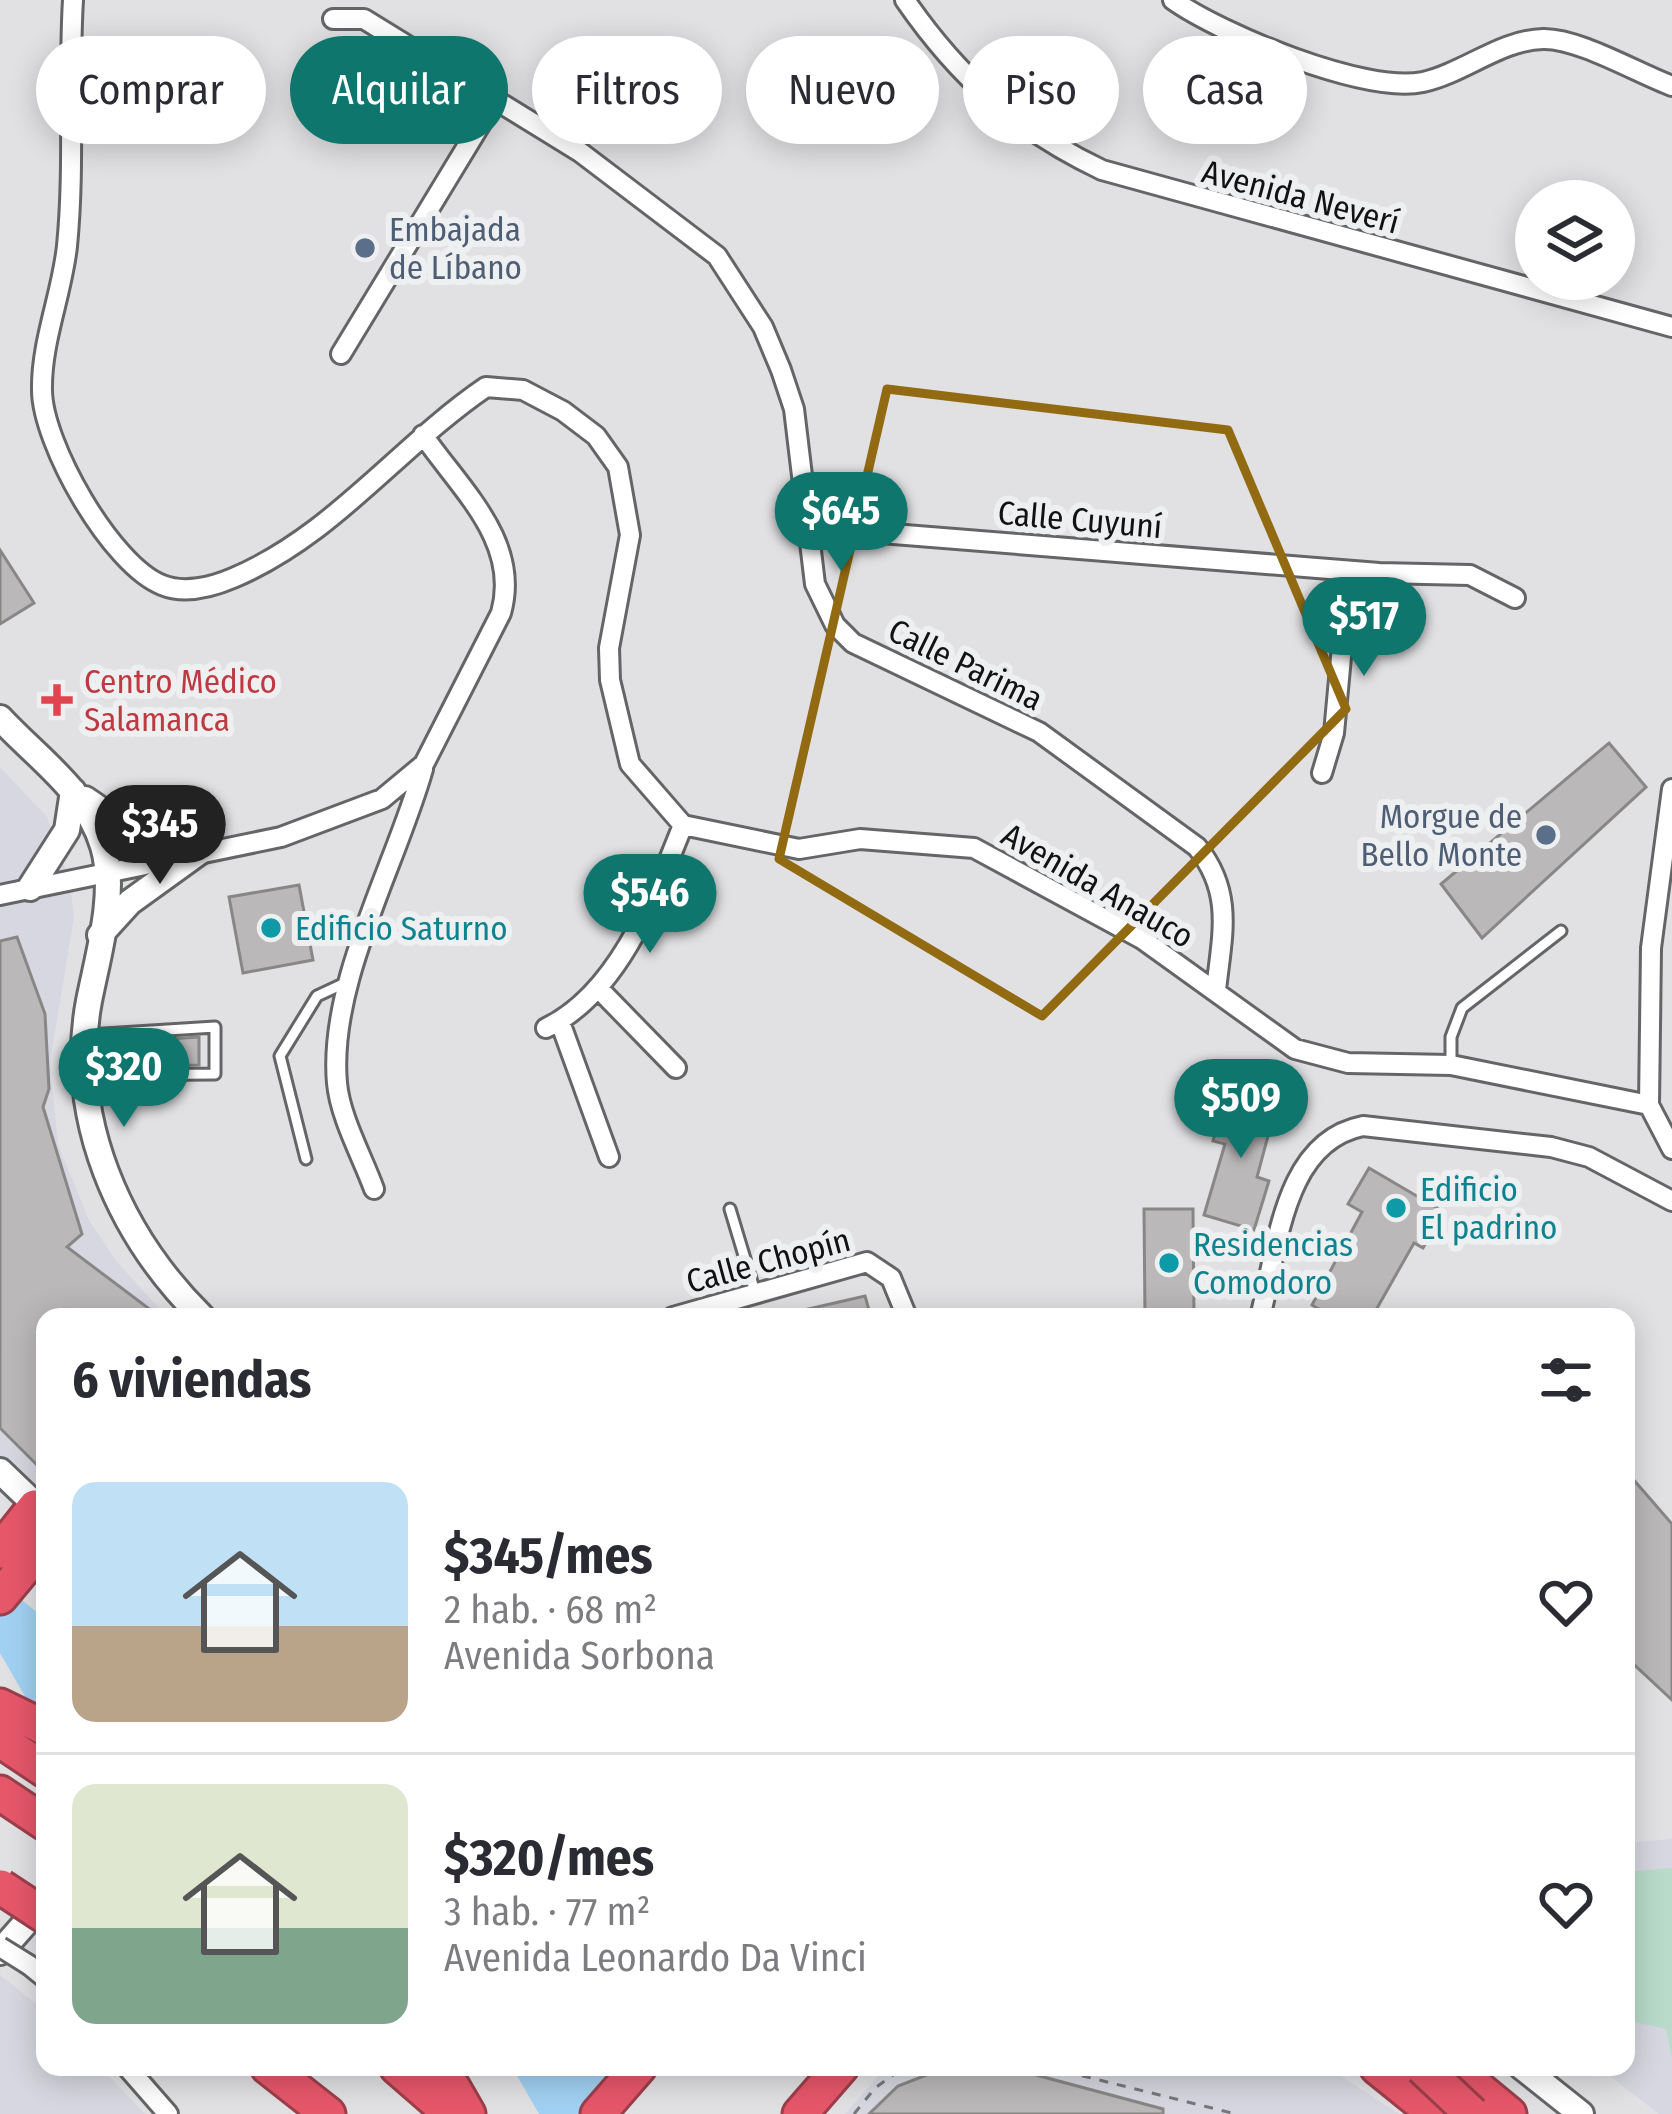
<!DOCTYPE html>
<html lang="es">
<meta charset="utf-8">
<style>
body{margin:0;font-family:"Fira Sans Condensed",sans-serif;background:#f7f7f7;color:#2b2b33;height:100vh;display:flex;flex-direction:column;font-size:45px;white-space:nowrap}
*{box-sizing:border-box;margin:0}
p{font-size:39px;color:#7c7c81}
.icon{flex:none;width:66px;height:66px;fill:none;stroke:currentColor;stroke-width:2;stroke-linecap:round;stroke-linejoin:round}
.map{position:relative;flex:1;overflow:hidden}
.panel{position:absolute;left:36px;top:1308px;width:1599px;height:768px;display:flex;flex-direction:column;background:#fff;border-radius:24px;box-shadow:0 6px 30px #0003}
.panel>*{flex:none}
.banner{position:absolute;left:36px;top:36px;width:1602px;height:108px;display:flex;gap:24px}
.controls{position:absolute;left:1515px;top:180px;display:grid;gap:24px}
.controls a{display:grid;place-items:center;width:120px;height:120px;border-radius:50%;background:#fff;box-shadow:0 6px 30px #0003;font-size:60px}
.price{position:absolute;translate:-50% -102px;padding:0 27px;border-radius:42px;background:#0f766e;color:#fff;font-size:39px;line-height:78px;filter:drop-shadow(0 3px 6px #0008)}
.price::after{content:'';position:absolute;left:50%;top:72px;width:36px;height:27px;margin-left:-18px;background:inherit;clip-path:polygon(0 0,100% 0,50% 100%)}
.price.current{background:#222;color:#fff}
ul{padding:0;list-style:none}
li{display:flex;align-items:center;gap:36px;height:300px;padding:0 36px}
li+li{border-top:3px solid #e1e1e2}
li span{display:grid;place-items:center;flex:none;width:336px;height:240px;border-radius:24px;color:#555}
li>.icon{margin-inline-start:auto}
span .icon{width:144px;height:144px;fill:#fffc;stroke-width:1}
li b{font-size:51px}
h2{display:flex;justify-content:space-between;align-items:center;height:144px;padding:0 36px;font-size:51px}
.pill{padding:0 42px;border-radius:54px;background:#fff;box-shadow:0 6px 30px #0003;font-size:42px;line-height:108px}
.pill.current{background:#0f766e;color:#fff}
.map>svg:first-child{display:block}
.built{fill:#d6d7e0}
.green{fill:#b8dbca}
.water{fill:#a1d1f2}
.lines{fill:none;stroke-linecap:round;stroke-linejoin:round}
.river{stroke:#a1d1f2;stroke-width:36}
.building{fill:#bab8b8;stroke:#888786;stroke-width:3}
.service-casing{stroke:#646566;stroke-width:15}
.minor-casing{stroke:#646566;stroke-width:24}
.tertiary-casing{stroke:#646566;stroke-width:30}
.motorway-casing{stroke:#9c3f4b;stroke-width:39}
.path{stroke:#777778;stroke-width:3;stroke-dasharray:9 9;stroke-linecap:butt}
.service{stroke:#fff;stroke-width:9}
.minor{stroke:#fff;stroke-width:18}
.tertiary{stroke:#fff;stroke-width:24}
.motorway{stroke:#e7576a;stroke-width:33}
.minor-bridge-casing{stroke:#646566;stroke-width:24;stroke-linecap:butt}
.motorway-bridge-casing{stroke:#9c3f4b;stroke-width:39;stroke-linecap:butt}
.minor-bridge{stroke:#fff;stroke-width:18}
.motorway-bridge{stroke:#e7576a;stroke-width:33}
.marked{fill:none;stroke:#926a12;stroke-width:9;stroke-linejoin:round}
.service-dot{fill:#5c6f8a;stroke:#eeeff0;stroke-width:4.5}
.health-dot{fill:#e0444e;stroke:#eeeff0;stroke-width:4.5}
.culture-dot{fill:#0f9aa8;stroke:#eeeff0;stroke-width:4.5}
.labels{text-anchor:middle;stroke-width:12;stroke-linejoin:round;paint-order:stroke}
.street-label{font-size:33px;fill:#121212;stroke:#eeeff0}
.service-label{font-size:33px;fill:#4e5e75;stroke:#eeeff0;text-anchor:start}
.health-label{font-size:33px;fill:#be3a42;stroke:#eeeff0;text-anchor:start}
.culture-label{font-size:33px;fill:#0d838f;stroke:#eeeff0;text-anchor:start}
</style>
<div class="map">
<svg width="1672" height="2114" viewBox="0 0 1672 2114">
<rect width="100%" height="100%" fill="#e1e1e3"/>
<path class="built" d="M0,767L47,817L70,883L74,917L50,1062L58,1145L89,1220L116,1261L167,1317H45V1509L0,1470Z
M1672,1839V2114H1659L1598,2067H1626V1843Z
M0,1975L45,2011V2067H100L145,2114H0Z
M899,2067H1327L1399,2114H845L879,2075Z"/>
<path class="green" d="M1672,1868V2058L1666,2029L1626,2020V1872Z"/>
<path class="water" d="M0,1582L45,1619V1676L0,1646Z
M512,2067H600L624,2114H539Z"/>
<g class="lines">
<path class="river" d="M0,1617L45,1695"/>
</g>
<path class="building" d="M0,550L34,603L0,624Z
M1609,743L1646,787L1482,938L1441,884Z
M299,885L313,960L243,973L229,897Z
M17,937L45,1014L49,1089L43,1107L82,1234L67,1247L160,1317H45V1473L0,1428V941Z
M199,1037V1065L140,1066L139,1041Z
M1227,1091L1276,1106L1257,1177L1269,1181L1254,1230L1204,1215L1225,1144L1213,1141Z
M1369,1168L1444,1212L1423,1248L1414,1243L1372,1317H1332L1312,1305L1362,1212L1348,1204Z
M1144,1209H1193L1194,1317H1145Z
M865,1296L871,1317H804V1310Z
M1626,1471L1672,1524V1700L1626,1657Z
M947,2067H1006L1163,2109V2114H869L898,2086Z"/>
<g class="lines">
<defs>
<path id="service" d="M1451,1065V1037L1462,1008L1561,931
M87,1075L215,1074V1027L88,1035
M90,1088L160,1085
M306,1159L280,1056L317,996L347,982
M730,1209L755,1292"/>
<path id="minor" d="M73,0C68,82 75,165 67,246C62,294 41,342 42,390C42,443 111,565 162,585C184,594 212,587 233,578C333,536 398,447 486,387L523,390L563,411L596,436L618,467L630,535L609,648L610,680L630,764L683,825L799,849L860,839L974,848L1142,939L1295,1049L1348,1063L1451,1065L1649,1105
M905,0C958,77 1017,130 1102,170L1672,327
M1173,0C1221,34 1365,94 1423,82C1464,73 1500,40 1543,39C1578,38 1637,73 1672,86
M333,19H364L580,152L717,256L763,327L781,370L794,409L815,584L835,625L853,643L1039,732L1197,847C1234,893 1222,935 1216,990
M341,354L494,102
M806,527L1379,573L1470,575L1515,598
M1322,773L1334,733L1349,571
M1672,789L1651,948L1649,1105L1672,1149
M0,895L281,837L382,799L424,764L501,613C521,542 461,490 423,435
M598,988L676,1068
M560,1022L609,1157
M546,1028C619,993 655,895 683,825
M374,1189C362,1156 340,1117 337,1083C328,983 396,865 423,769
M673,1317L867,1262L891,1278L907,1317
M1260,1317C1278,1250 1282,1142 1363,1126L1551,1147L1589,1157L1672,1201
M29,1965L45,1978
M127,2067L168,2114"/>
<path id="tertiary" d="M0,718C38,759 86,790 103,846C117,892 98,955 89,1001C67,1118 119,1235 202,1317
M85,799L136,834L202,850
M30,888L67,830L73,791
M100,935L130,902L202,850
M0,1471L45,1514
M0,1952L45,1901
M1522,2067L1581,2114"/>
<path id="motorway" d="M0,1551L35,1507
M0,1597L45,1543
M0,1706L45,1728
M0,1740L45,1770
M0,1793L45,1823
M268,2067L328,2114
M397,2067L451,2114
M441,2067L468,2114
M1377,2067L1435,2114
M1452,2067L1509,2114
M598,2114L639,2067
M800,2114L841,2067"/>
</defs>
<use href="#service" class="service-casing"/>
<use href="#minor" class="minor-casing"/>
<use href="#tertiary" class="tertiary-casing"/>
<use href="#motorway" class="motorway-casing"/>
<path class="path" d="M1047,2067L1236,2114
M854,2114L875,2088L904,2067"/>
<use href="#service" class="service"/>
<use href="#minor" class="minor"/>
<use href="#tertiary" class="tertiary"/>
<use href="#motorway" class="motorway"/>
<defs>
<path id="minor-bridge" d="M0,1947L29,1965"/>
<path id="motorway-bridge" d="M1,1887L45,1916
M1422,2067L1472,2114"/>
</defs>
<use href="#minor-bridge" class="minor-bridge-casing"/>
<use href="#motorway-bridge" class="motorway-bridge-casing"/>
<use href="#minor-bridge" class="minor-bridge"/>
<use href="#motorway-bridge" class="motorway-bridge"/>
</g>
<path class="marked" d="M887,389L1228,430L1346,709L1042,1016L779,859Z"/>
<g class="service-dot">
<circle cx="365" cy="248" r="12"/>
<circle cx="1546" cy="835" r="12"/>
</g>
<path class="health-dot" d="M51 682h12v12h12v12h-12v12h-12v-12h-12v-12h12z"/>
<g class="culture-dot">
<circle cx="271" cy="928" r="12"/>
<circle cx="1396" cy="1208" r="12"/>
<circle cx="1169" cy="1263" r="12"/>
</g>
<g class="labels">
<g class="street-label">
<text transform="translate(1301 196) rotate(15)" y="12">Avenida Neverí</text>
<text transform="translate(1080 519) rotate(5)" y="12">Calle Cuyuní</text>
<text transform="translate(966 664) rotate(26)" y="12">Calle Parima</text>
<text transform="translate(1098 885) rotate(30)" y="12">Avenida Anauco</text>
<text transform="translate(768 1260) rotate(-15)" y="12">Calle Chopín</text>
</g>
<g class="service-label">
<text x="389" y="241">Embajada<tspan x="389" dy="38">de Líbano</tspan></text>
<text x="1522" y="828" text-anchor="end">Morgue de<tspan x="1522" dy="38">Bello Monte</tspan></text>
</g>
<g class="health-label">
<text x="84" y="693">Centro Médico<tspan x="84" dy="38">Salamanca</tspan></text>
</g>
<g class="culture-label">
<text x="295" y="940">Edificio Saturno</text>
<text x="1420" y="1201">Edificio<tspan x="1420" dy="38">El padrino</tspan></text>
<text x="1193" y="1256">Residencias<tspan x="1193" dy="38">Comodoro</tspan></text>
</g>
</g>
</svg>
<div class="controls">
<a><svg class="icon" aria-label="layers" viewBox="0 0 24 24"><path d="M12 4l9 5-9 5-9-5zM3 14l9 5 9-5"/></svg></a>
</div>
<b class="price" style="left:841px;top:574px">$645</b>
<b class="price" style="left:1364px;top:679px">$517</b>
<b class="price current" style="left:160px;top:887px">$345</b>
<b class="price" style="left:650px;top:956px">$546</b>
<b class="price" style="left:124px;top:1130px">$320</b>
<b class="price" style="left:1241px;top:1161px">$509</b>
<div class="banner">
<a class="pill">Comprar</a>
<a class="pill current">Alquilar</a>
<a class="pill">Filtros</a>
<a class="pill">Nuevo</a>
<a class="pill">Piso</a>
<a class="pill">Casa</a>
</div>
<section class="panel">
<h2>6 viviendas<svg class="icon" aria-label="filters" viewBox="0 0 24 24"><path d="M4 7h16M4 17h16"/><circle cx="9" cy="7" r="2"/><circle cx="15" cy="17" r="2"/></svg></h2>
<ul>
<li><span style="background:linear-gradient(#bfe0f5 60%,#b9a48a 0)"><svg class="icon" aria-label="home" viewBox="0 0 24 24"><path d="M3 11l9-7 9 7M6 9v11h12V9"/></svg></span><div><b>$345/mes</b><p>2 hab. · 68 m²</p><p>Avenida Sorbona</p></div><svg class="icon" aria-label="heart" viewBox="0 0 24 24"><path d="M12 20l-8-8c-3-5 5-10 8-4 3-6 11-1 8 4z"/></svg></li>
<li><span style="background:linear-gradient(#dfe7d0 60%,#7fa58c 0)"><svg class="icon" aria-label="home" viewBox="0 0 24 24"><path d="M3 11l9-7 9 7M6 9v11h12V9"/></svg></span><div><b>$320/mes</b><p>3 hab. · 77 m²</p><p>Avenida Leonardo Da Vinci</p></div><svg class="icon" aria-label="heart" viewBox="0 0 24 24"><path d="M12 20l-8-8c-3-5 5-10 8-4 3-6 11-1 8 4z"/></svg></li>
</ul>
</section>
</div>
